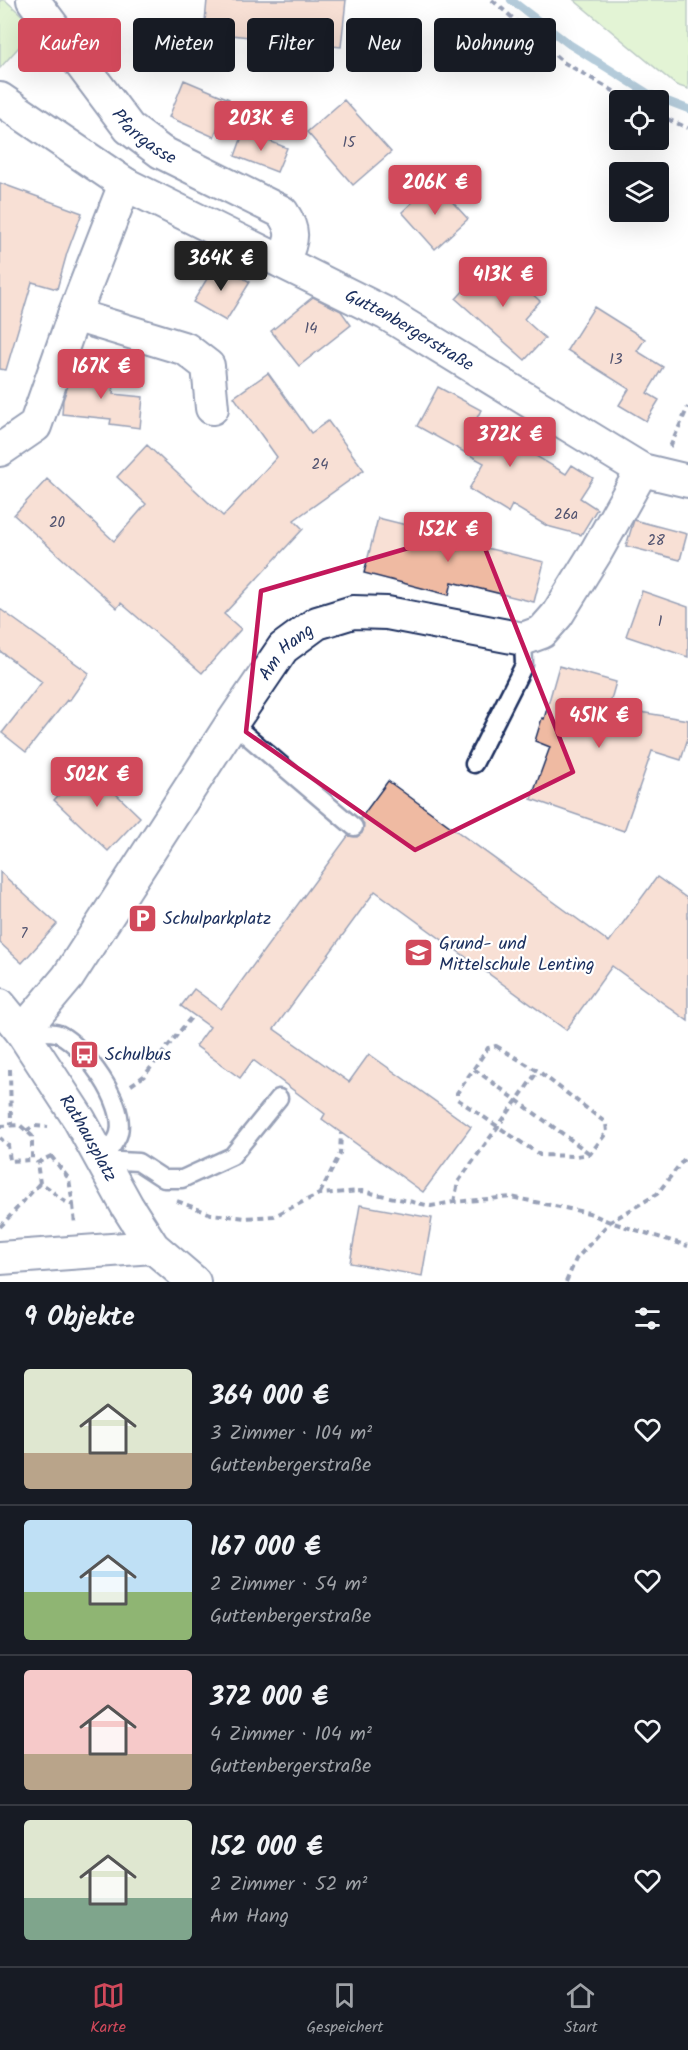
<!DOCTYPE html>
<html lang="de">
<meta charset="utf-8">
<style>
body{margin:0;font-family:Kalam,sans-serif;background:#20242c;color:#f1f3f6;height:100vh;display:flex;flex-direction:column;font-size:22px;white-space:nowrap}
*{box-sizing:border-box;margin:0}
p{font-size:20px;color:#9ea1a6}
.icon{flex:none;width:33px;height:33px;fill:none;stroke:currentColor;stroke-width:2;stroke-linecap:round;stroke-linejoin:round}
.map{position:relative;height:1282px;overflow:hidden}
.details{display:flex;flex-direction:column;background:#171b24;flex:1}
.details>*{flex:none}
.top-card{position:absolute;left:18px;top:18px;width:652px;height:54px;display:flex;gap:12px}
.tools{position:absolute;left:609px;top:90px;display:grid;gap:12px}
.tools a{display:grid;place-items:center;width:60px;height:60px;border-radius:6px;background:#171b24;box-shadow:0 6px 24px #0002;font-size:30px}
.price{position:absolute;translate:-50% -51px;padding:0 14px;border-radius:6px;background:#d1495b;color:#fff;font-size:20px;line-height:39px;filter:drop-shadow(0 2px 3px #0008)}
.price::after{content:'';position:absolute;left:50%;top:36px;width:18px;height:14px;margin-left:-9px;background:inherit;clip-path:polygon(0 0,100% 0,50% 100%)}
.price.on{background:#222;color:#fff}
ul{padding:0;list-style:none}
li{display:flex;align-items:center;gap:18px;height:150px;padding:0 24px}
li+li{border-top:2px solid #363941}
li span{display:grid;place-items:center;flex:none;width:168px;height:120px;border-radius:6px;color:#555}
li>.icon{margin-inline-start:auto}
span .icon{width:72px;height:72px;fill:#fffc;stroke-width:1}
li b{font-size:26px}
h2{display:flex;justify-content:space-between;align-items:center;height:72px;padding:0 24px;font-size:26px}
.chip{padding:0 21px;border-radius:6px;background:#171b24;box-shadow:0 6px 24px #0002;font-size:21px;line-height:54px}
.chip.on{background:#d1495b;color:#fff}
.menu{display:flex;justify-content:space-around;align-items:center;height:84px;border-top:2px solid #363941;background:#171b24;font-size:16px;color:#9ea1a6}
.menu a{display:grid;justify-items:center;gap:3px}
.menu .on{color:#d1495b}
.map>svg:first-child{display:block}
.green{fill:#c0e7a2;stroke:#6e8b80;stroke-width:1.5}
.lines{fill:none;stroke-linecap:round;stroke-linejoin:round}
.stream{stroke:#5a8dae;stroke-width:8}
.building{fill:#efbaa2;stroke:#1b2f5e;stroke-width:1.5}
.lane-casing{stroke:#1b2f5e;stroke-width:21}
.street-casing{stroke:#1b2f5e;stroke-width:36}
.path{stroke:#1b2f5e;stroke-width:4;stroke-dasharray:6 4.5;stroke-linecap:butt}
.lane{stroke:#fff;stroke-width:16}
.street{stroke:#fff;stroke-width:32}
.marked{fill:none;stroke:#c2185b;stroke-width:4.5;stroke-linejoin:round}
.labels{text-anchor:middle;stroke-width:4.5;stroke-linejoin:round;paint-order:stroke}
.number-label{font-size:15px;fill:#50526f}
.street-label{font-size:18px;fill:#1b2f5e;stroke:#fff}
.poi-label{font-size:18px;fill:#1b2f5e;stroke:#fff;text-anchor:start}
</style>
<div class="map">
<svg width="688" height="1282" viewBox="0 0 688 1282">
<rect width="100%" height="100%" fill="#fff"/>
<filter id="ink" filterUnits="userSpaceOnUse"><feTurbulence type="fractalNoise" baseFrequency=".0167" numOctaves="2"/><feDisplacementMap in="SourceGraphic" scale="12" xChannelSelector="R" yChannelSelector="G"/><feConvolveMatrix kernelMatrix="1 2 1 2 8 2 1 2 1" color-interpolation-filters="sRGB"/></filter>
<g filter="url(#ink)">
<path class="green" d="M0,0H5L36,28L0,68Z
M574,0H688V89L676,85Z"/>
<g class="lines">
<path class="stream" d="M511,0L569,44L649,94L688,109"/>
</g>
<path class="building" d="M207,0H346L341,47L204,32Z
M184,80L229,99L214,137L169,117Z
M344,100L391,152L353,185L307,132Z
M244,131L287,148L277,172L235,156Z
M434,182L468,219L435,249L402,212Z
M0,183L82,213L67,253L57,289L32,282L6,370L0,369Z
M493,258L540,301L524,319L545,338L525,360L456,299Z
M217,262L250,282L226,321L193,302Z
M313,297L341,311L351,325L299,366L271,331Z
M594,307L645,339L637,351L663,367L647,393L659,400L646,421L619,405L629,389L567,350Z
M73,371L115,375L113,394L143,397L140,428L110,424L111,419L62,414L63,400Z
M268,373L311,433L328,421L364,470L294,520L303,529L224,614L241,629L202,673L121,603L117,608L14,515L47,479L114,541L146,504L117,477L147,445L223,516L277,457L234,397Z
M438,387L481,410L476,420L566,474L572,465L593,478L580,498L597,509L581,535L547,526L512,505L508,513L469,489L484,463L417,426Z
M378,518L463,539L462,542L544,562L534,602L452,582L449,595L364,573Z
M634,520L687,534L680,560L626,546Z
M642,591L688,607V657L626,636Z
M0,609L89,673L69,701L67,700L26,752L2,733L42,682L0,651Z
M559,666L616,682L609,707L688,720V738L681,760L652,751L624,831L531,799L550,747L535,741L542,718L544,719Z
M87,766L140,817L108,851L54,800Z
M388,781L609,942L657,877L688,899V1021L612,966L566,1030L375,891L274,1029L349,1082L369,1054L471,1127L423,1192L322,1119L325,1114L253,1060L240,1078L196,1046L210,1027L181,1006L194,989L221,1009L348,836L357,837L362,833L364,824L360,819Z
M0,872L57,924L22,963L0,943Z
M360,1205L432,1218L422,1276L350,1263Z"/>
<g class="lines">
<defs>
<path id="lane" d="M232,723L354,827
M474,764L524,665L523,639
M22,1032C32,1033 50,1030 59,1034C85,1047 126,1103 119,1133C117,1142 107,1152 102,1160
M102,1160L138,1162L164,1179H182L232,1156L279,1098"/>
<g id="street">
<path id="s1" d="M33,0L129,128L161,152L282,212C296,233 292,239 283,262"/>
<path id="s2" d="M0,99L125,184L387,314L642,470L688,481"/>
<path d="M74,315L186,349L208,366L212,408"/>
<path d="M0,450L35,426L74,315L125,184"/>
<path id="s3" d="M0,1005L22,1032L79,1119L127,1206L153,1247L194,1282"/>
<path id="s4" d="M22,1032L68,977L232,723L283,648L317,623L353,612L387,613L523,639L542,632L557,615L596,552L642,470"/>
<path d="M0,1258L153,1247"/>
</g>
</defs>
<use href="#lane" class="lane-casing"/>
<use href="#street" class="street-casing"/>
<path class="path" d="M492,0L563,62L629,100
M658,115L688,128
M670,447L688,407
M496,1046L538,1071L606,1123L607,1132L590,1154L576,1156L540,1155L457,1099V1093L488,1048Z
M10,1069L11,1125
M474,1069L589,1153
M131,1085L144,1076L193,1015
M0,1126L20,1125L32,1136V1160L10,1161L8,1145L0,1138
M26,1131L34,1126L48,1127
M51,1156L69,1179L73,1205C59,1201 53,1189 40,1183L37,1163Z
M320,1193L340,1154L341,1133
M177,1201L211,1214L246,1218L274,1216L319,1194L362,1191L431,1206L454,1202L511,1197L589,1213L610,1222L688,1246
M454,1202L458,1182L538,1071
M73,1205L75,1225
M0,1227L40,1183
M566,1282L576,1259L610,1222L657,1194L688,1154"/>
<use href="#lane" class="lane"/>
<use href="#street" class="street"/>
</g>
</g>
<path d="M0 0H688V1282H0ZM477,528L573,772L415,850L246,732L261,591Z" fill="#fff" fill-opacity=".55" fill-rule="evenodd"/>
<path class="marked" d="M477,528L573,772L415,850L246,732L261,591Z"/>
<defs>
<symbol id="parking-square" viewBox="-11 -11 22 22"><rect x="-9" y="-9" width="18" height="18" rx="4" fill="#d1495b" stroke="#fff"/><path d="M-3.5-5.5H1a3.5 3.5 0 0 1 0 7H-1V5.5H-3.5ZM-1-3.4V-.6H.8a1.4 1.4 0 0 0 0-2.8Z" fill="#fff"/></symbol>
<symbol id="school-square" viewBox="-11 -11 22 22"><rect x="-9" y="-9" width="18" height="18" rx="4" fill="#d1495b" stroke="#fff"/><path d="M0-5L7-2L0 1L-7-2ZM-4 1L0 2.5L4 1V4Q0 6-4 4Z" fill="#fff"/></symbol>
<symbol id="bus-square" viewBox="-11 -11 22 22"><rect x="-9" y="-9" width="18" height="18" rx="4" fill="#d1495b" stroke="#fff"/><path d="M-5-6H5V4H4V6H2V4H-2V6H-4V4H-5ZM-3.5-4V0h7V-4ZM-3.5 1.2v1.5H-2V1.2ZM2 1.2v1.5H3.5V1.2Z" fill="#fff"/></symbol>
</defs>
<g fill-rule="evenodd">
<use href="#parking-square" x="126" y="902" width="33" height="33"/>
<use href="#school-square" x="402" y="936" width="33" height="33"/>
<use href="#bus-square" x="68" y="1038" width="33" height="33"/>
</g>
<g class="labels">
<g class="number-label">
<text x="349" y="147">15</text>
<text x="311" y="333">14</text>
<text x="616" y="364">13</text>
<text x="320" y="469">24</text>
<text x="566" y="519">26a</text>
<text x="57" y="527">20</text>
<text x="656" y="545">28</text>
<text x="660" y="626">1</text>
<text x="24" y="938">7</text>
</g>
<g class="street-label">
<text dy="6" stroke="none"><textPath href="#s1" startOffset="177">Pfarrgasse</textPath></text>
<text dy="6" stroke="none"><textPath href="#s2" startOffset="471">Guttenbergerstraße</textPath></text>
<text dy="6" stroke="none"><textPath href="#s4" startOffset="464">Am Hang</textPath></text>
<text dy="6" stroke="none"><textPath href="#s3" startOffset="160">Rathausplatz</textPath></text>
</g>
<g class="poi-label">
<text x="163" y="924">Schulparkplatz</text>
<text x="439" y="949">Grund- und<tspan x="439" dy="21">Mittelschule Lenting</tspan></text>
<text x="105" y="1060">Schulbus</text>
</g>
</g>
</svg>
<div class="tools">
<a><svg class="icon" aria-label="locate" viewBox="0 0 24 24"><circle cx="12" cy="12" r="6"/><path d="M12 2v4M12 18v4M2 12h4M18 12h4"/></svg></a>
<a><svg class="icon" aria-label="layers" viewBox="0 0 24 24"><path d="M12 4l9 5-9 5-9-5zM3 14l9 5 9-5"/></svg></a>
</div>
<b class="price" style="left:261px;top:152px">203K €</b>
<b class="price" style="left:435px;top:216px">206K €</b>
<b class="price on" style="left:221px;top:292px">364K €</b>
<b class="price" style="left:503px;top:308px">413K €</b>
<b class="price" style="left:101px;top:400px">167K €</b>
<b class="price" style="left:510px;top:468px">372K €</b>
<b class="price" style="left:448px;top:563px">152K €</b>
<b class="price" style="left:599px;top:749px">451K €</b>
<b class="price" style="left:97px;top:808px">502K €</b>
<div class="top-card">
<a class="chip on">Kaufen</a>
<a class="chip">Mieten</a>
<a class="chip">Filter</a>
<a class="chip">Neu</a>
<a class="chip">Wohnung</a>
</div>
</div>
<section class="details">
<h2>9 Objekte<svg class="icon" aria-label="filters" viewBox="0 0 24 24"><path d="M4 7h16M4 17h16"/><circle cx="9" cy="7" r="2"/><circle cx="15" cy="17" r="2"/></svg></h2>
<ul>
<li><span style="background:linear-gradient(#dfe7d0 70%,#b9a48a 0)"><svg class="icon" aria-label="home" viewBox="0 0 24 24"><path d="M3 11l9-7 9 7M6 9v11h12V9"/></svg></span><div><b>364 000 €</b><p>3 Zimmer · 104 m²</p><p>Guttenbergerstraße</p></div><svg class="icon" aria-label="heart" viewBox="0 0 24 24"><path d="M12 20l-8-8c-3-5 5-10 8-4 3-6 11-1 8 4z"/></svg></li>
<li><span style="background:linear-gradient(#bfe0f5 60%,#8fb573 0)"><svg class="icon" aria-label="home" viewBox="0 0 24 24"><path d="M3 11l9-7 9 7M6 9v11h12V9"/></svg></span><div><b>167 000 €</b><p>2 Zimmer · 54 m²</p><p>Guttenbergerstraße</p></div><svg class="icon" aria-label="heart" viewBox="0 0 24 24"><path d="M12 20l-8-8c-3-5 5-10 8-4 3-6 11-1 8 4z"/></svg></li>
<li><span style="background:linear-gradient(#f6c9c9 70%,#b9a48a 0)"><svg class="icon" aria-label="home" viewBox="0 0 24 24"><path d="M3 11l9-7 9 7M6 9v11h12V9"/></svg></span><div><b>372 000 €</b><p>4 Zimmer · 104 m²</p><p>Guttenbergerstraße</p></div><svg class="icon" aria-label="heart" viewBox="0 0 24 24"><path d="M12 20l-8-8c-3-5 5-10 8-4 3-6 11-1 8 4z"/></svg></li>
<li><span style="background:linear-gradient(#dfe7d0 65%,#7fa58c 0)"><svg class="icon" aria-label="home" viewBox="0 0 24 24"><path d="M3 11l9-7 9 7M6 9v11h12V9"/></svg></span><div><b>152 000 €</b><p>2 Zimmer · 52 m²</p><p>Am Hang</p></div><svg class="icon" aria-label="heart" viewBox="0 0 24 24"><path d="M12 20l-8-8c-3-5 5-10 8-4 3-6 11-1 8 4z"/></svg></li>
</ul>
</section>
<nav class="menu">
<a class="on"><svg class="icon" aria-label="map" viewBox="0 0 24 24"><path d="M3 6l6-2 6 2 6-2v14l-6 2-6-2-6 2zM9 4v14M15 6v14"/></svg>Karte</a>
<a><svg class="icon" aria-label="saved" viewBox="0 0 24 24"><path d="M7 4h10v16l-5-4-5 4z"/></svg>Gespeichert</a>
<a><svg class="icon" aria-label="home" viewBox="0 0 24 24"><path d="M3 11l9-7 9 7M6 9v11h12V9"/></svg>Start</a>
</nav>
